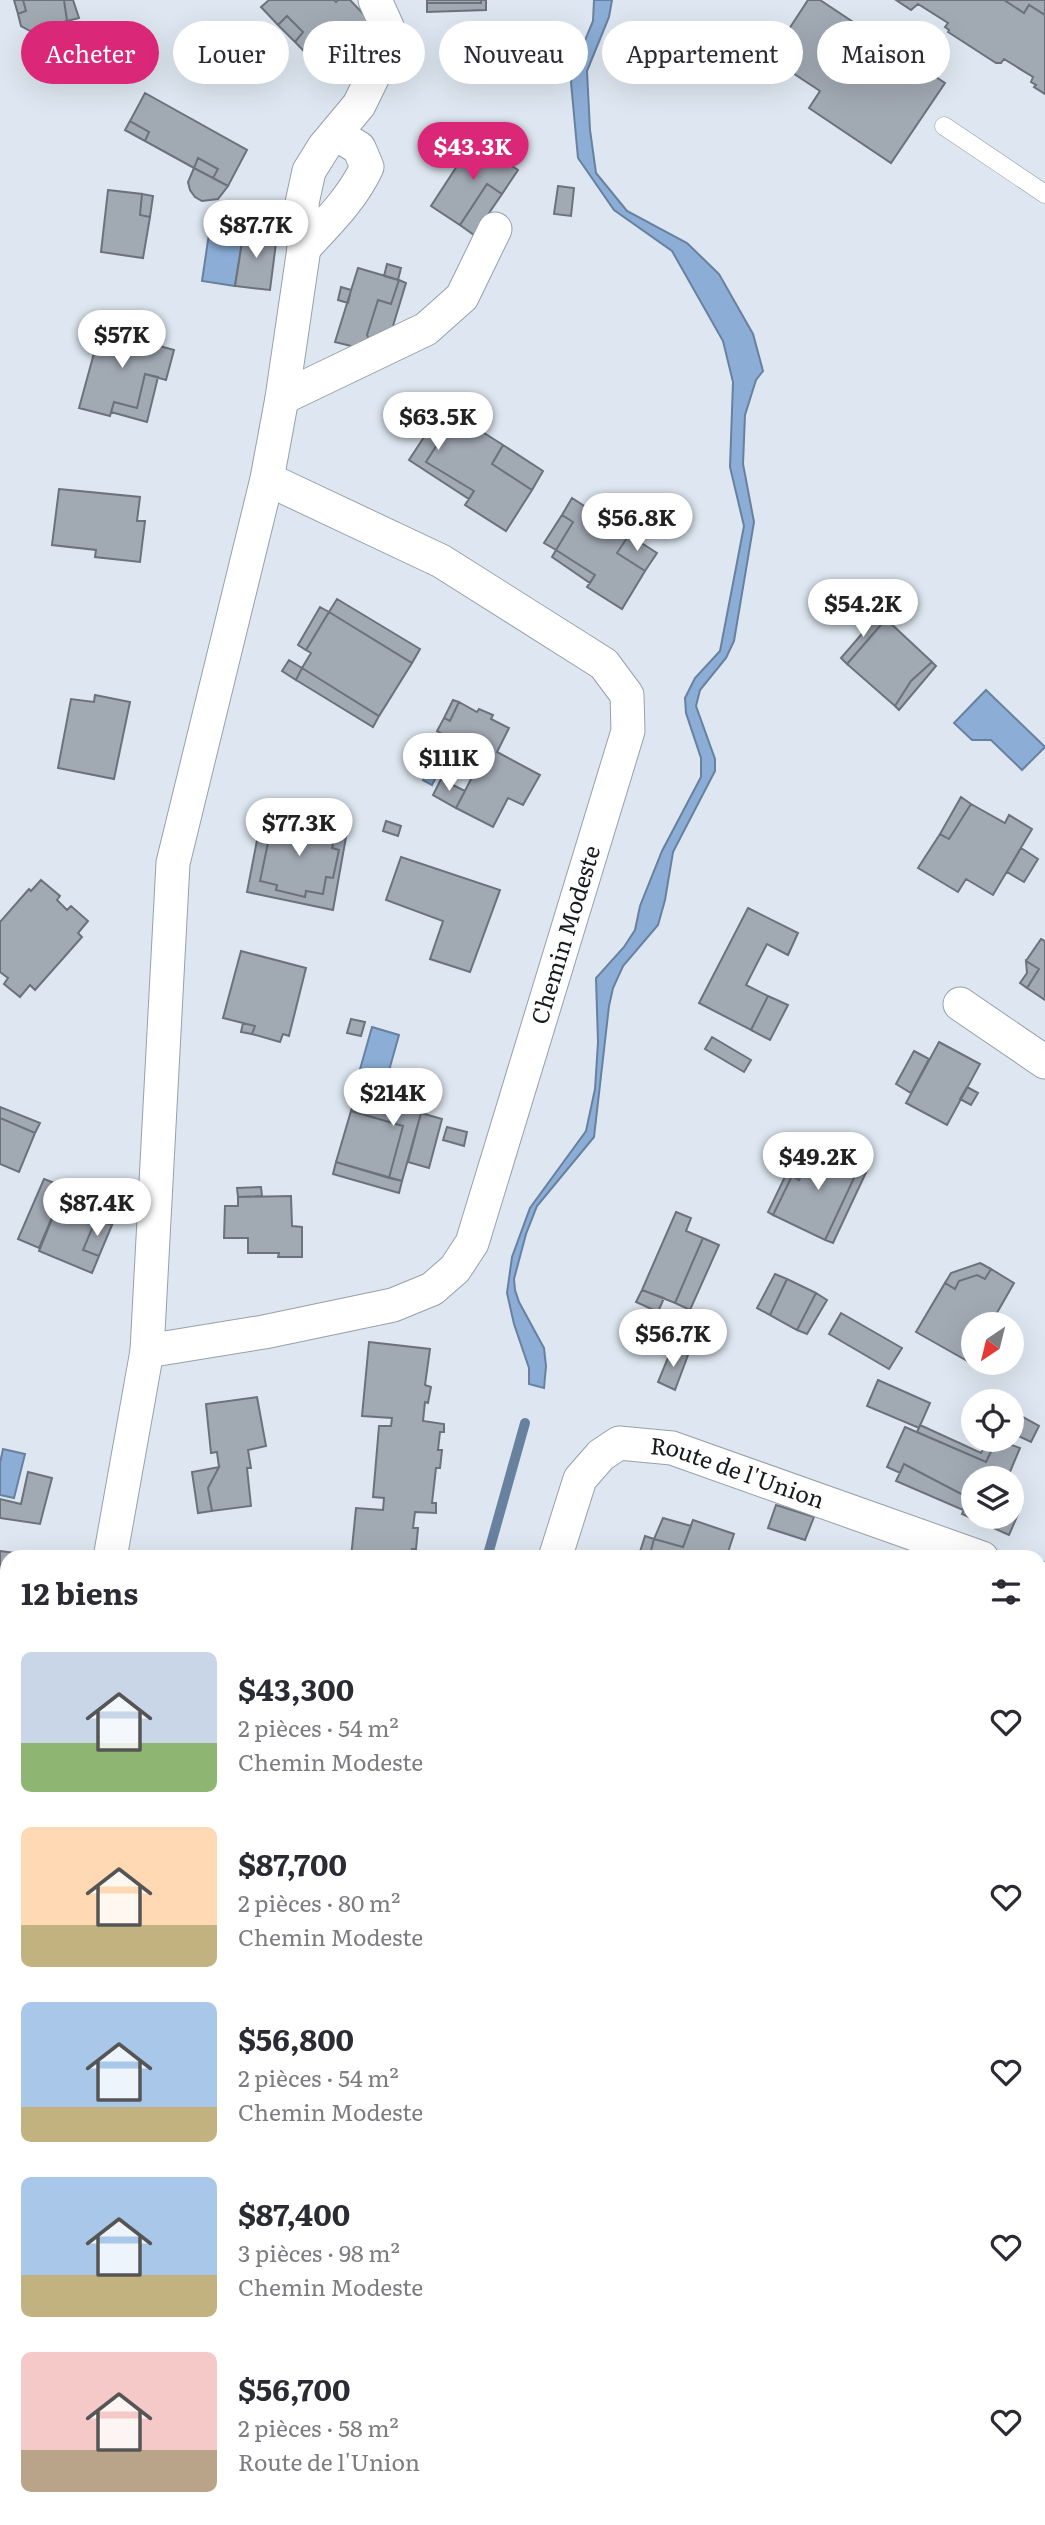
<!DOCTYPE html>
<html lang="fr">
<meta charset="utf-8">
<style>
body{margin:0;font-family:Literata,serif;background:#f2f2f3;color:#2b2b33;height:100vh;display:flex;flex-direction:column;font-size:26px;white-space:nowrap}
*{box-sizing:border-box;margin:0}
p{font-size:23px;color:#7c7c81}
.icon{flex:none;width:38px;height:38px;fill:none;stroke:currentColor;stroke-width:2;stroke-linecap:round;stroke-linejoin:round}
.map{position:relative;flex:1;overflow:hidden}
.details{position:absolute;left:0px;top:1550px;width:1046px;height:975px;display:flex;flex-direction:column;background:#fff;border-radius:21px 21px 0 0;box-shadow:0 7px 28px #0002}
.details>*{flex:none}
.top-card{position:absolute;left:21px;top:21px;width:1004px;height:63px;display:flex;gap:14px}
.needle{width:46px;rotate:215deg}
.controls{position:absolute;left:961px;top:1312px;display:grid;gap:14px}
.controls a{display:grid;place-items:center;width:63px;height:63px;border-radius:50%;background:#fff;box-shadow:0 7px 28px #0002;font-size:35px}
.price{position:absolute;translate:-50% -60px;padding:0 16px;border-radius:24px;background:#fff;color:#222;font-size:23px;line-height:46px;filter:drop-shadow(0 2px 4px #0008)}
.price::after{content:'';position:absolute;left:50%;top:42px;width:21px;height:16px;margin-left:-10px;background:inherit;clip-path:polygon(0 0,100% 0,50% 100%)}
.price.current{background:#db2777;color:#fff}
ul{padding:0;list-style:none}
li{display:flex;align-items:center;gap:21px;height:175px;padding:0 21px}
li span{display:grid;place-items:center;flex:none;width:196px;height:140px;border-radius:10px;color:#555}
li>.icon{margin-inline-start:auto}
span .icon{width:84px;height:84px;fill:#fffc;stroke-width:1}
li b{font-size:30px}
h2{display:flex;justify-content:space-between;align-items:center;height:84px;padding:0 21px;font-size:30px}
.chip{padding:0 24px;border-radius:32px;background:#fff;box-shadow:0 7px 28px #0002;font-size:24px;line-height:63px}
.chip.current{background:#db2777;color:#fff}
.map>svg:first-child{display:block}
.water{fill:#8badd6;stroke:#68819f;stroke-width:2}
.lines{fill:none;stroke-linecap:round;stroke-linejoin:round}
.stream{stroke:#68819f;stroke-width:10}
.building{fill:#a1a9b3;stroke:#6b727c;stroke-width:2;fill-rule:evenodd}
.service-casing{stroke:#97a0a9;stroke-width:19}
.minor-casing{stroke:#97a0a9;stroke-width:35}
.service{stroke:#fff;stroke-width:18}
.minor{stroke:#fff;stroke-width:33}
.labels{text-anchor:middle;stroke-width:5;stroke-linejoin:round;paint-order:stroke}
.street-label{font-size:23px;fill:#171b1e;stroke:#ebf4ff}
</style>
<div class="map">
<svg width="1045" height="2525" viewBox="0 0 1045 2525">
<rect width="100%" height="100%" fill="#dee7f1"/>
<path class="water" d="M594,0H612L609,17L587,71L590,130L596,173L627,211L687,243L719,274L753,334L763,371L756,380L745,415L743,464L754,522L734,641L726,658L700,690L696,706L715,759V771L673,852L665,900L658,925L623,966L613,988L609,1006L594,1137L537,1206L526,1234L514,1279L515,1290L519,1302L544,1348L546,1366L544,1388L529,1384V1368L514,1324L507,1293L512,1257L530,1208L586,1131L595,1089L598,1042L596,978L624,947L635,930L640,906L662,851L701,777V758L686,713L685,698L695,678L720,651L744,526L730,467L733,382L723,341L672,251L614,210L578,158L571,82L576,62L593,21Z
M210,227L244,230L235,286L202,281Z
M986,690L1045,747L1022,770L991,740H972L954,723Z
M433,734L472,755L466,766L439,771L432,785L423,780L426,772L416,766Z
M372,1027L399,1035L388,1074L395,1084L386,1096L355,1087Z
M3,1449L25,1454L14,1498L0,1495V1463Z"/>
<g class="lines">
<path class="stream" d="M487,1558L525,1423"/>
</g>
<path class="building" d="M14,0H23L26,11L18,14Z
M23,0H64L67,21L30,31L21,26L18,14L26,11Z
M58,0H73L79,18L67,21L64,0Z
M269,0H334L336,2L338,0H350L371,22L355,38L352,34L336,49L339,53L322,70L295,42L303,32L287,16L278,25L261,7Z
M427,0H481V3H427Z
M481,0H486V10L427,12V3H481Z
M808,0H820L945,83L891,163L809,108L820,91L770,58Z
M896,0H1004L1024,13L1029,5L1045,15V94L1034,87L1036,85L1031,82L1033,77L1004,59L1001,63H996L948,32L949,30L945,27L948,23L918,4L911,10Z
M1004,0H1045V15L1029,5L1024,13Z
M287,16L303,32L295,42L278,25Z
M371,22L376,27L326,75L322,70L339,53L336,49L352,34L355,38Z
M145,93L247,150L228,186L213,178L218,169L198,158L194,168L145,141L149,132L130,121Z
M130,121L149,132L145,141L125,130Z
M474,140L518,170L502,194L487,184L460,225L431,206Z
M198,158L218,169L213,178L194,168Z
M194,168L228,186L218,199L202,201L195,197L190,190L188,182Z
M487,184L502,194L474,235L460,225Z
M558,186L574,188L571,216L554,214Z
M108,190L142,194L140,215L150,217L143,258L101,252Z
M142,194L153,196L150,217L140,215Z
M244,230L277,235L270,290L235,286Z
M387,264L401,268L398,280L384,276Z
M358,268L399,280L391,304L378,300L367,335L372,346L363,349L335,342Z
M399,280L406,283L389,339L372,346L367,335L378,300L391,304Z
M341,287L351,290L348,303L338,300Z
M102,324L126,330L124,336L174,350L166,380L145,374L137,408L114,402L110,416L79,408Z
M145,374L158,377L147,422L111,412L114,402L137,408Z
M443,408L456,415L426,462L474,491L469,499L409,460Z
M456,415L503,445L492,464L532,490L506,531L465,505L474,491L426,462Z
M503,445L543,471L532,490L492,464Z
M59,489L140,497L137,521H145L140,562L95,557L96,550L52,545Z
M572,498L629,535L617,553L645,571L622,609L587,587L595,575L556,550L573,522L562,515Z
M562,515L573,522L556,550L544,543Z
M629,535L657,553L645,571L617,553Z
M556,550L595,575L590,583L552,557Z
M337,599L420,649L412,663L329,612Z
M320,607L329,612L306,650L298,645Z
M329,612L412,663L379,716L302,668L311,653L306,650Z
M879,614L886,619L847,664L841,658Z
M886,619L932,662L911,681L895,706L847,664Z
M289,660L302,668L296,680L282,671Z
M932,662L936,666L899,710L895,706L911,681Z
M302,668L379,716L373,727L296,680Z
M95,695L130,702L114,779L58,768L71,699L94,702Z
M453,700L459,702L450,721L444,718Z
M459,702L477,712L479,709L493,715L491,719L509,728L497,752L540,775L523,805L508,798L493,827L456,808L483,756L458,746L460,744L437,731L444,718L450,721Z
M441,779L465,791L456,808L433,795Z
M961,797L971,804L949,839L940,834Z
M264,804L349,820L333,910L247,892ZM273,819L336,830L332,848L339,850L333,878L326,877L323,894L306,891L305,897L276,890L277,885L260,881Z
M971,804L1005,823L1009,815L1032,829L993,895L966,879L958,892L918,868L940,834L949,839Z
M273,819L336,830L332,848L339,850L333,878L326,877L323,894L306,891L305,897L276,890L277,885L260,881Z
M386,821L401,826L398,836L383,831Z
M1021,848L1038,859L1024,882L1007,872Z
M401,857L500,890L470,972L430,959L443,921L386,900Z
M41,880L60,896L57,900L67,910L71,906L88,921L78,933L82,937L35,990L30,985L20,997L4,984L8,978L0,972V922L29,889L31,891Z
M748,908L798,933L788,955L767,944L746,985L768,996L751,1030L699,1003Z
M1041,939L1045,941V1000L1027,988L1039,969L1026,961Z
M241,951L306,968L289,1036L283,1034L280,1042L252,1034L255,1026L223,1018Z
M1026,961L1039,969L1027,988L1020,983L1027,973Z
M768,996L788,1005L770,1040L751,1030Z
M351,1019L365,1022L361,1036L347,1033Z
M243,1023L255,1026L252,1034L241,1032Z
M712,1037L751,1060L744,1072L705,1049Z
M939,1042L980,1064L947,1125L906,1103Z
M914,1051L929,1059L911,1093L896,1084Z
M967,1087L978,1093L971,1105L960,1099Z
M356,1095L421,1113L402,1181L389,1178L403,1126L351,1111Z
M0,1107L40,1123L35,1133L0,1118Z
M351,1111L403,1126L389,1178L336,1162Z
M421,1113L442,1119L429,1168L408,1162Z
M0,1118L35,1133L19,1172L0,1164Z
M447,1127L467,1132L464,1146L443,1140Z
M805,1135L818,1142L799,1180L792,1176L773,1215L768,1212Z
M818,1142L861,1163L825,1240L773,1215L792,1176L799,1180Z
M336,1162L402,1181L399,1193L333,1174Z
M861,1163L869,1166L833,1243L825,1240Z
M44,1179L65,1187L39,1248L18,1239Z
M65,1187L118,1209L112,1225L96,1219L83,1250L99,1256L92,1273L39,1251Z
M261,1187L262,1196L238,1197L237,1188Z
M291,1196L292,1226L302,1227V1257H278L279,1253H248V1238H224L225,1206H238V1197Z
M676,1212L691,1218L686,1231L703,1238L675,1303L642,1290Z
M96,1219L112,1225L99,1256L83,1250Z
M703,1238L719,1245L690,1310L675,1303Z
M980,1263L991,1269L985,1279L977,1275L959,1281L955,1289L945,1283L951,1273Z
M991,1269L1014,1283L990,1325H973V1355L969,1362L916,1332L945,1283L955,1289L959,1281L977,1275L985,1279Z
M775,1274L787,1279L770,1315L757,1308Z
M787,1279L816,1293L797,1330L770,1315Z
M642,1290L664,1298L658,1312L636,1302Z
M816,1293L827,1300L807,1334L797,1330Z
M841,1313L902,1348L889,1369L829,1334Z
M369,1342L430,1349L425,1385L431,1387L428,1403L425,1402L423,1421L444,1424V1432H440L438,1450H442L440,1468H436L432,1503H436V1513L415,1512L413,1528H418L416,1549H412L411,1558H351L356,1508L383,1510L384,1498L373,1497L379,1426H391L392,1418L362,1416Z
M672,1348L688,1355L675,1390L658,1382Z
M878,1380L930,1403L919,1428L867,1406Z
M257,1397L266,1446L248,1450L251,1468H247L251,1506L212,1511L208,1488L219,1467L217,1452L211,1453L206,1404Z
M1012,1411L1039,1426L1031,1442L1012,1433Z
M920,1425L981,1453L986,1444L993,1447L986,1462L917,1432Z
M905,1427L986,1462L997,1440L1020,1448L1007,1479H973V1517H1012V1500L1022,1505L1009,1535L962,1514L969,1498L904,1464L900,1473L887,1467Z
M904,1464L969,1498L963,1510L896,1481Z
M219,1467L208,1488L212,1511L198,1513L192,1472Z
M28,1472L52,1478L40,1524L0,1518V1499L21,1504Z
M776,1505L814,1517L805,1540L768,1528Z
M663,1518L691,1526L683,1547L654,1539Z
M693,1520L734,1534L726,1558H649L654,1539L683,1547Z
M645,1536L654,1539L649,1558H638Z
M0,1551L45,1557V1558H7V1565L0,1564Z
M0,1564L7,1565V1622H0Z
M1040,1675L1045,1676V1693L1040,1691Z
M1040,1691L1045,1693V1715L1040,1713Z
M1040,1713L1045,1715V1725L1040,1744Z
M1045,1725V1749L1040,1748Z
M1040,1772L1045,1773L1040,1797Z
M0,1872L7,1873V1905L3,1944L0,1943Z
M7,1905V1944H3Z
M1040,1915L1045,1916V1959L1040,1957Z
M1040,1982L1045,1983V2078L1041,2094Z
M0,2003L7,2004L1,2072H0Z
M7,2017V2073L1,2072Z
M1040,2114L1045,2115V2170L1040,2169Z
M1040,2177L1045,2178V2209L1040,2207Z
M0,2232L7,2233V2242L0,2241Z
M0,2241L7,2242V2313L0,2312L2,2264Z
M1045,2319V2365L1040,2363V2335Z
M1045,2429V2457L1040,2455V2445Z
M80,2518H133L130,2525H88L79,2521Z
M308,2518H322L318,2525H304Z
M322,2518H331L343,2525H318Z
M402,2518H420L436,2525H406L400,2522Z
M420,2518H447L444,2525H436Z
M479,2518H512L509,2525H476Z
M515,2518H527L542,2525H515L512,2524Z"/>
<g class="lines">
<defs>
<path id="service" d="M944,126L1045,194
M0,2153L7,2154"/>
<g id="minor">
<path d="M304,248C328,222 352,199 367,167L359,148L336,134"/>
<path d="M282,398L426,329L462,297L495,229"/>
<path d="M960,1004L1045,1062"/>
<path id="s1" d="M147,1351L264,1332L393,1305L432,1289L455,1269L472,1243L628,731L627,695L604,664L441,561L267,479"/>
<path d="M110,1558L147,1351L173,863L267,479L282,398L304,248L302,203L309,171L324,147L359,105L381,60L389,31L375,0"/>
<path id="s2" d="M555,1558L580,1479L601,1455L619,1443L672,1448L982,1558"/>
<path d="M1040,1578L1045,1580"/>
<path d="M0,1697L7,1699"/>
<path d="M1040,2249L1045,2251"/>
<path d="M362,2518L375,2525"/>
</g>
</defs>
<use href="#service" class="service-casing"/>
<use href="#minor" class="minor-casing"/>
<use href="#service" class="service"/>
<use href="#minor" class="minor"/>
</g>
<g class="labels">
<g class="street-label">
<text dy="8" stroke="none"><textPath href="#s1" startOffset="676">Chemin Modeste</textPath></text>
<text dy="8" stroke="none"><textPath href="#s2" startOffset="259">Route de l'Union</textPath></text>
</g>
</g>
</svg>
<div class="controls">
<a><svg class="needle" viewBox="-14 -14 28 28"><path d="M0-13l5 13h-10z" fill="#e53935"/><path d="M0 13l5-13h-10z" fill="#7c7c81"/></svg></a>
<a><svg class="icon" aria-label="locate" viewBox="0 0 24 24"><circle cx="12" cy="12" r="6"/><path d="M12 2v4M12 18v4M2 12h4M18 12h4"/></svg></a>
<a><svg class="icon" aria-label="layers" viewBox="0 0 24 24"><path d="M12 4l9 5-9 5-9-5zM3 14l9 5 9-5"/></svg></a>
</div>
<b class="price current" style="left:473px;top:182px">$43.3K</b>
<b class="price" style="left:256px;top:260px">$87.7K</b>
<b class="price" style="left:122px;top:370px">$57K</b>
<b class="price" style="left:438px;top:452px">$63.5K</b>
<b class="price" style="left:637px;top:553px">$56.8K</b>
<b class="price" style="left:863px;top:639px">$54.2K</b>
<b class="price" style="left:449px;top:793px">$111K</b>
<b class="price" style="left:299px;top:858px">$77.3K</b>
<b class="price" style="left:393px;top:1128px">$214K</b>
<b class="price" style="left:818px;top:1192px">$49.2K</b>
<b class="price" style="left:97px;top:1238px">$87.4K</b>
<b class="price" style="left:673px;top:1369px">$56.7K</b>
<div class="top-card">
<a class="chip current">Acheter</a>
<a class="chip">Louer</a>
<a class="chip">Filtres</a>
<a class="chip">Nouveau</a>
<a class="chip">Appartement</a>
<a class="chip">Maison</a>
</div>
<section class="details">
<h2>12 biens<svg class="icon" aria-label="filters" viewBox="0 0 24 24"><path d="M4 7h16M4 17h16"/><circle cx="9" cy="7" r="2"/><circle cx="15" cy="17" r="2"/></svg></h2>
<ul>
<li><span style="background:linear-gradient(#c9d6e8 65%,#8fb573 0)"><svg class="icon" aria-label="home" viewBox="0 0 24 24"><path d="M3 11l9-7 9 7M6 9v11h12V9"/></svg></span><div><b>$43,300</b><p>2 pièces · 54 m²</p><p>Chemin Modeste</p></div><svg class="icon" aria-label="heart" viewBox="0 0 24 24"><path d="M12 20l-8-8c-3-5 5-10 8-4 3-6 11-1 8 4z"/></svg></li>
<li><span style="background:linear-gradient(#ffd9b3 70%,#c2b280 0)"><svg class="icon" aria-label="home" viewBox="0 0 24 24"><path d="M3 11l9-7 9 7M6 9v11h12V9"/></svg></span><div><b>$87,700</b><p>2 pièces · 80 m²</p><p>Chemin Modeste</p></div><svg class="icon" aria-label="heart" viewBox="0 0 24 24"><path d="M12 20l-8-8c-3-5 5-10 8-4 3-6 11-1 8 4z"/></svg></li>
<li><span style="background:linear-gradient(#a9c7e8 75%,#c2b280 0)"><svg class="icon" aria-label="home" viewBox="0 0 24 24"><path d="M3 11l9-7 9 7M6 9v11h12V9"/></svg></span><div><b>$56,800</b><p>2 pièces · 54 m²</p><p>Chemin Modeste</p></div><svg class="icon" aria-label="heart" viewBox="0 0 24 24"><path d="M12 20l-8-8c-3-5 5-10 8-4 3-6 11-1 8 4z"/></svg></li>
<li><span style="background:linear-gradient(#a9c7e8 70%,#c2b280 0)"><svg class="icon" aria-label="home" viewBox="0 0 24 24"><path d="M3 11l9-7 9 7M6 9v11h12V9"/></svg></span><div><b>$87,400</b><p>3 pièces · 98 m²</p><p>Chemin Modeste</p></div><svg class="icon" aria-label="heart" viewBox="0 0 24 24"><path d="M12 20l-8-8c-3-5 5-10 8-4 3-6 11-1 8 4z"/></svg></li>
<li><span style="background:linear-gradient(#f6c9c9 70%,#b9a48a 0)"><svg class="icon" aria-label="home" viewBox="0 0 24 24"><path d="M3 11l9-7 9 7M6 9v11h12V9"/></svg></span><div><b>$56,700</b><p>2 pièces · 58 m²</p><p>Route de l'Union</p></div><svg class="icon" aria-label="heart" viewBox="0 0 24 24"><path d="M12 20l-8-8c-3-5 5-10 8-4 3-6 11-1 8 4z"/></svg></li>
</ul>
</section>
</div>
